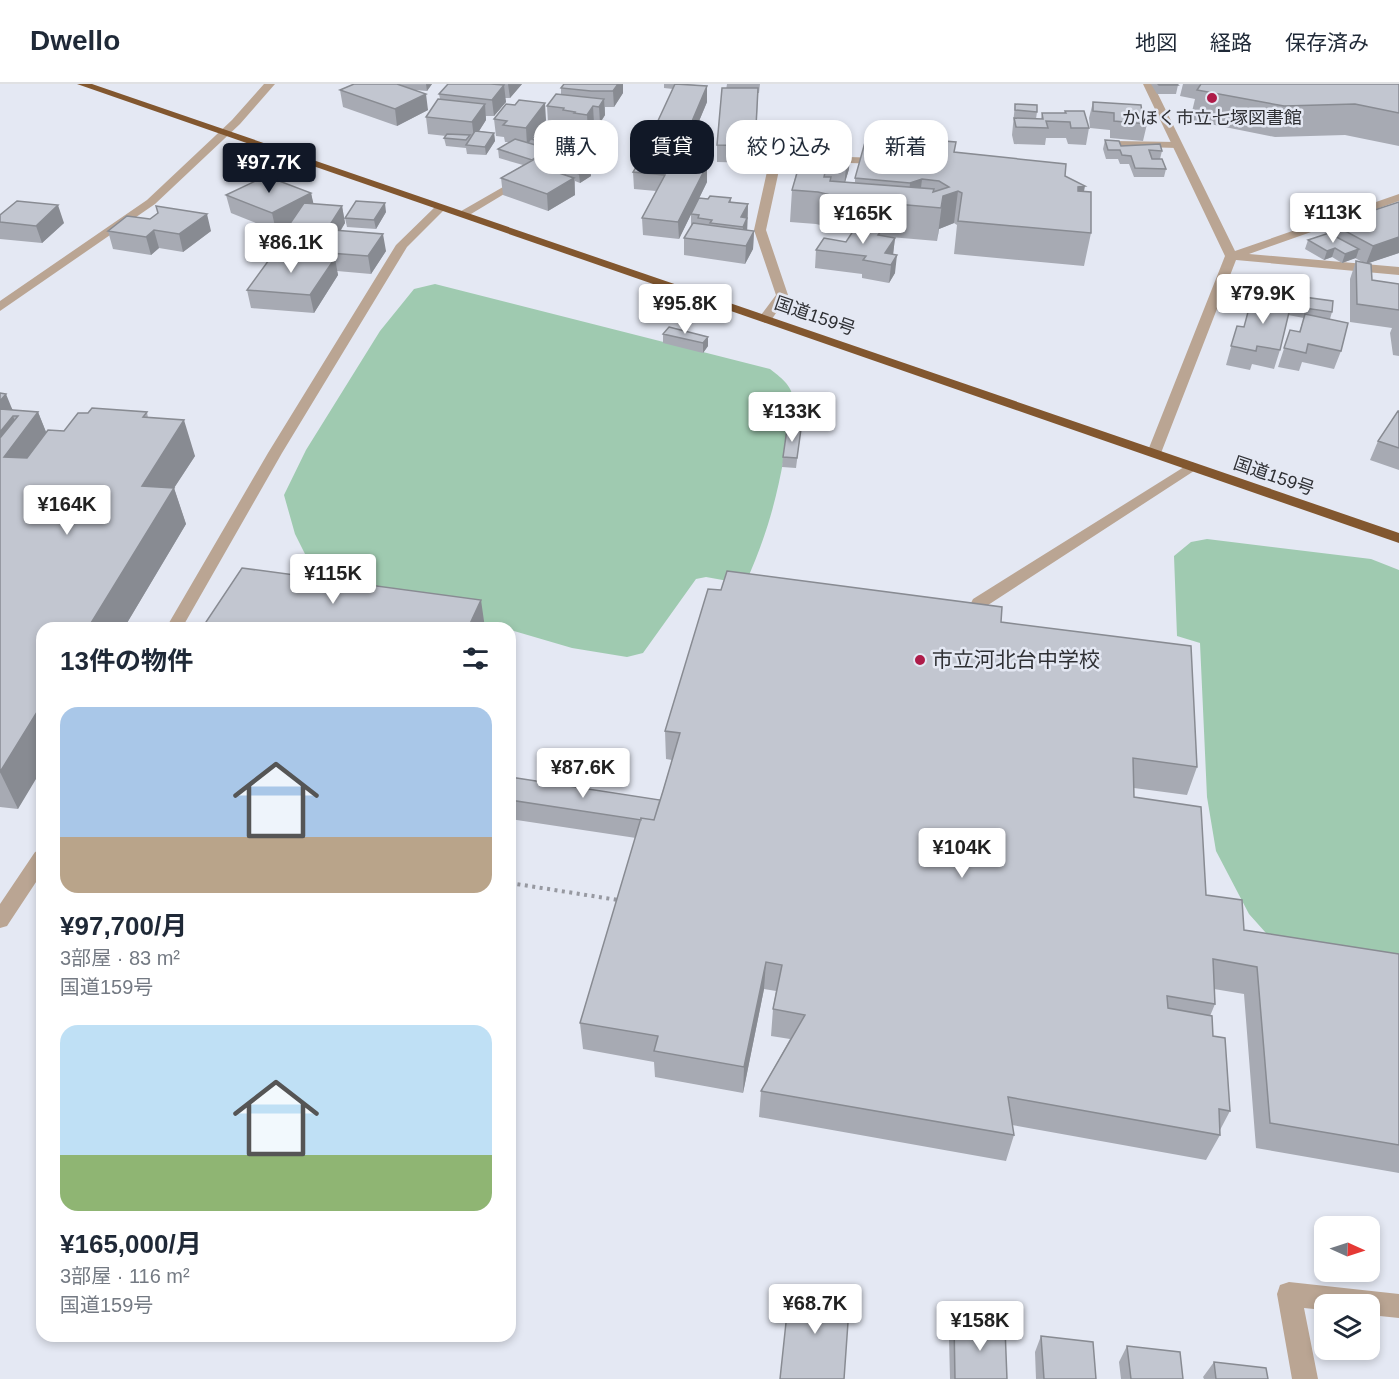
<!DOCTYPE html>
<html lang="ja">
<meta charset="utf-8">
<style>
body{margin:0;font-family:Helvetica,"Noto Sans JP",sans-serif;background:#f6f6f7;color:#1f2937;height:100vh;display:flex;flex-direction:column;font-size:22px;white-space:nowrap}
*{box-sizing:border-box;margin:0}
p{font-size:20px;color:#747a83}
.icon{flex:none;width:33px;height:33px;fill:none;stroke:currentColor;stroke-width:2;stroke-linecap:round;stroke-linejoin:round}
.map{position:relative;flex:1;overflow:hidden}
.drawer{position:absolute;left:36px;top:538px;width:480px;height:720px;display:flex;flex-direction:column;background:#fff;border-radius:18px;box-shadow:0 3px 9px #0003}
.drawer>*{flex:none}
.banner{position:absolute;left:534px;top:36px;width:570px;height:54px;display:flex;gap:12px}
.needle{width:39px;rotate:93deg}
.tools{position:absolute;left:1314px;top:1132px;display:grid;gap:12px}
.tools a{display:grid;place-items:center;width:66px;height:66px;border-radius:12px;background:#fff;box-shadow:0 3px 9px #0003;font-size:30px}
.price{position:absolute;translate:-50% -51px;padding:0 14px;border-radius:6px;background:#fff;color:#222;font-size:20px;line-height:39px;filter:drop-shadow(0 2px 3px #0008)}
.price::after{content:'';position:absolute;left:50%;top:36px;width:18px;height:14px;margin-left:-9px;background:inherit;clip-path:polygon(0 0,100% 0,50% 100%)}
.price.active{background:#111827;color:#fff}
ul{padding:0;list-style:none}
li{display:grid;align-content:center;gap:12px;height:318px;padding:0 24px}
li span{display:grid;place-items:center;height:186px;border-radius:18px;color:#555}
li>.icon{margin-inline-start:auto}
span .icon{width:108px;height:108px;fill:#fffc;stroke-width:1}
li b{font-size:26px}
h2{display:flex;justify-content:space-between;align-items:center;height:72px;padding:0 24px;font-size:26px}
.chip{padding:0 21px;border-radius:18px;background:#fff;box-shadow:0 3px 9px #0003;font-size:21px;line-height:54px}
.chip.active{background:#111827;color:#fff}
header{display:flex;align-items:center;gap:36px;box-sizing:border-box;height:84px;padding:0 30px;background:#fff;border-bottom:2px solid #e0e1e3}
header strong{font-size:28px}
nav{display:flex;gap:33px;margin-inline-start:auto;font-size:21px}
.map>svg:first-child{display:block}
.green{fill:#9fcab0}
.lines{fill:none;stroke-linecap:round;stroke-linejoin:round}
.path{stroke:#9799a1;stroke-width:4;stroke-dasharray:3 4.5;stroke-linecap:butt}
.lane{fill:#baa593;fill-rule:evenodd}
.street{fill:#baa593;fill-rule:evenodd}
.highway{fill:#82572f;fill-rule:evenodd}
.wall{fill:#a7aab3}
.shaded-wall{fill:#888b92}
.building{fill:#c2c6d0;stroke:#888b92;stroke-width:1.5}
.poi-dot{fill:#ae1b49;stroke:#e4e8f3;stroke-width:2}
.labels{text-anchor:middle;stroke-width:5;stroke-linejoin:round;paint-order:stroke}
.far-poi-label{font-size:18px;fill:#2f3034;stroke:#e4e8f3}
.far-street-label{font-size:18px;fill:#2f3034;stroke:#e4e8f3}
.poi-label{font-size:21px;fill:#2f3034;stroke:#e4e8f3;text-anchor:start}
</style>
<header>
<strong>Dwello</strong>
<nav><a>地図</a><a>経路</a><a>保存済み</a></nav>
</header>
<div class="map">
<svg width="1399" height="1295" viewBox="0 0 1399 1295">
<rect width="100%" height="100%" fill="#e4e8f3"/>
<path class="green" d="M435,200L770,285C780,293 792,301 793,315C783,386 775,434 745,500L706,493L696,495L643,569L627,573L572,564L314,488L295,450L284,411L306,366L380,247L414,205Z
M1207,455L1371,475L1399,486V888L1275,859L1249,830L1216,767L1207,713L1200,559L1177,552L1174,472L1191,458Z"/>
<g class="lines">
<path class="path" d="M510,799L618,816"/>
<path class="lane" d="M570,51L585,60V67L569,82L547,86V82C559,78 570,74 575,63L565,54Z
M1114,57L1177,58L1182,61L1177,64L1110,62L1109,60Z
M776,71L884,74L890,77L884,80L781,77L766,146L788,211L770,238L765,239L758,235L776,211L754,146L770,74Z
M522,92L526,93V97L466,133L456,130Z
M437,121L447,123L407,163L282,369L182,544H166L268,369L396,161Z
M1192,378L1199,382L1197,385L985,523H973L971,519L973,515Z
M42,765V789L7,842L0,844V820L35,768Z"/>
<path class="street" d="M264,0H275L240,40L155,120L0,227V217L147,116L232,36Z
M1143,0H1153L1235,167L1399,110V117L1249,170L1399,183V191L1236,176L1161,369L1154,373L1147,369L1225,172Z
M1289,1198L1399,1210V1234L1370,1231V1221H1324V1226L1304,1224L1318,1295H1292L1277,1210L1280,1201Z"/>
<path class="highway" d="M77,0H92L1399,449V459Z"/>
</g>
<path class="wall" d="M354,0H432L427,7L415,6L428,26L397,42L343,23L340,6Z
M448,0H522L510,14H505L506,18L494,32H486V36L479,47L494,49L495,57L486,71L467,70L466,64L446,62L444,54L446,52L428,50L426,33L440,15L439,10Z
M564,0H623V9L614,23H605V31L600,39H594L588,48L575,46V44L564,43V41L548,39L547,22L561,11V4Z
M664,0H686L707,2V18L684,73L651,70L650,54L673,5L664,4Z
M727,0H760L759,9H758L755,79L717,78V61Z
M1151,0H1177L1178,1L1176,10H1157Z
M1183,0H1399V62L1345,51L1275,53L1190,36L1195,15L1180,12Z
M1093,18L1142,29L1147,40L1143,57L1110,54V46L1090,44L1089,34Z
M1015,20L1037,28L1036,35H1041L1042,29H1064L1065,27L1089,44L1086,61L1068,60L1066,54H1046L1045,61L1014,60L1012,51Z
M494,35L546,36L532,54L571,62L557,71L549,68L550,74L549,75L560,78L588,80L591,92L580,99L575,97V111L548,127L503,111L501,94L523,81L499,74L498,65L509,58H505L504,53L496,52Z
M1105,56L1121,62L1162,67L1160,75L1166,85L1164,93H1134L1129,80H1120L1118,75H1106L1103,65Z
M850,68L849,85L845,98H855V94L955,68L1065,92L1084,107L1091,149L1084,182L954,170L957,141L954,139L939,145L937,157L890,153L895,154L893,170L895,189L889,199L862,194V190L815,184L816,166L846,158L852,149L816,140L790,138L792,106L796,90L797,80Z
M707,81V98L693,127L708,115L731,114V118L748,120L747,146L754,147L753,165L745,180L684,171V154L691,142V130L679,155L643,151L642,134L656,107L634,105L633,88Z
M311,109L313,120L342,122L345,139L341,146L386,167L371,190L337,187L338,191L314,229L251,224L247,206L275,169L274,163L291,139L276,147L231,129L226,111Z
M1399,118V169L1368,179L1372,196L1399,200V272L1393,271L1390,249L1392,244L1350,238V195L1356,177L1364,179L1355,174L1342,179L1332,173L1324,176L1305,165L1308,156L1329,149L1332,140Z
M386,128L376,145L347,143L345,134Z
M0,131L64,139L42,159L0,155Z
M127,132L211,147L183,168L159,164L151,171L113,165L108,147Z
M1289,211L1332,228L1330,235L1341,267L1334,285L1302,278L1299,287L1278,283L1290,246L1299,248L1304,234L1288,231L1280,266L1274,285L1252,280L1250,286L1226,281L1237,242L1243,243L1286,219Z
M663,250L708,253V262L703,269L663,259Z
M0,309L13,326L38,328L46,348L64,347L88,329L147,328L148,334L195,372L174,404L186,440L124,544H42L18,725L0,723Z
M1399,327V386L1370,376L1378,357Z
M801,345L796,384L782,383L783,373Z
M1001,538L1197,683L1187,711L1134,704V713L1206,811L1244,846L1399,870V1089L1256,1064L1244,910L1214,905L1215,920L1210,932L1213,952L1230,1027L1220,1046V1051L1206,1076L1012,1041L1014,1051L1006,1077L759,1033L761,1007L790,955L771,952L773,925L776,907L764,905L743,1009L655,993L654,978L583,965L580,939L636,754L510,735V693L660,716L672,676L666,675L665,647Z
M954,1238L1007,1295H950L949,1254Z
M1041,1252L1096,1295H1036L1035,1268Z
M1127,1262L1183,1295H1121L1119,1278Z
M1214,1278L1268,1295H1204L1203,1293Z"/>
<path class="shaded-wall" d="M426,0H432L427,7Z
M508,0H522L510,14Z
M618,0H623V9L614,23L613,7Z
M504,1L506,18L494,32L492,16Z
M707,2V18L684,73V56Z
M426,10L428,26L397,42L395,25Z
M604,15L605,31L600,39L599,23Z
M545,19L546,36L527,61L526,44Z
M485,20L486,36L474,55L472,38Z
M593,22L594,39L588,48L587,31Z
M494,49L495,57L486,71L485,63Z
M571,53V62L557,71V62Z
M549,65L550,74L533,85L532,76Z
M850,68L849,85L844,102L846,84Z
M565,80L566,97L553,87Z
M588,80L589,84L590,83L591,92L580,99L579,90L585,82Z
M707,81V98L679,155L678,138Z
M574,94L575,111L548,127L547,110Z
M922,95L919,122L908,121L910,99Z
M1085,102L1079,134L1078,103Z
M958,107L954,139L939,145L937,157L943,112Z
M311,109L315,126L276,147L272,129Z
M385,119L386,128L376,145L374,136Z
M748,120L747,151L742,161L743,143L741,133Z
M58,121L64,139L42,159L36,142Z
M342,122L345,139L327,168H317L320,181L318,184L314,166Z
M207,130L211,147L183,168L179,150Z
M154,146L159,164L151,171L146,153Z
M754,147L753,165L745,180L746,162Z
M383,150L386,167L371,190L368,172Z
M1399,153V169L1366,180L1373,162Z
M895,154L893,171L885,169Z
M1335,164L1332,173L1324,176L1327,167Z
M1359,165L1356,174L1342,179L1345,170Z
M897,171L895,189L889,199L891,181Z
M335,174L338,191L314,229L310,211Z
M708,253V262L703,269V259Z
M6,310L15,332H13L21,351L38,328L52,363L18,408L0,369V317Z
M184,336L195,372L174,404L186,440L124,544H88L142,402Z
M481,516L485,544H468Z
M42,620V685L18,725L0,688Z
M766,878L764,905L743,1009L744,983Z"/>
<path class="building" d="M354,0H397L426,10L395,25L340,6Z
M448,0H491L504,1L492,16L439,10Z
M564,0H618L613,7H591L561,4Z
M675,0L707,2L684,56L650,54Z
M1158,0H1177L1178,1H1159Z
M1201,0H1399V29L1355,20L1284,22L1197,6Z
M722,4H758L755,62L717,61Z
M556,10L604,15L599,23L593,22L587,31L574,29L575,28L563,26L564,24L547,22Z
M438,15L485,20L472,38L426,33Z
M519,16L545,19L526,44L503,41L507,37L494,35L506,20L515,21Z
M1093,18L1141,21L1142,29L1146,30L1147,40L1114,37V29L1093,27Z
M1015,20L1037,21V28L1015,26Z
M1065,27H1084L1089,44H1071L1070,38L1046,37L1048,44L1016,43L1014,34L1043,35L1042,29H1066Z
M545,46L571,53L557,62L531,55Z
M475,47L494,49L485,63L466,61Z
M447,50L470,51L466,56L444,54Z
M867,51L956,58L954,68L1066,80L1065,92L1085,102L1078,103V107L1091,108V149L958,137L962,109L958,107L943,112L941,124L851,116L818,108L792,106L799,82L826,84L824,93H831L830,97L934,105L933,108L949,103L939,97L922,95L910,99L855,94Z
M515,55L549,65L532,76L498,65Z
M1105,56L1119,57L1121,62L1160,60L1162,67L1149,66L1152,75H1162L1166,85L1135,84L1131,72L1122,71L1120,66H1108Z
M802,64L850,68L846,84L797,80Z
M540,72L565,80L553,87L574,94L547,110L501,94Z
M568,73L588,80L585,82L590,83L579,90L565,85V80L560,78Z
M641,75L707,81L678,138L642,134L665,91L633,88Z
M266,92L311,109L272,129L226,111Z
M710,112L731,114L729,118L748,120L741,133L747,134L743,143L710,139L712,136L698,134L699,131L691,130L699,114L708,115Z
M17,117L58,121L36,142L0,138V131Z
M356,117L385,119L374,136L345,134Z
M1399,118V153L1373,162L1332,140Z
M304,119L342,122L314,166L274,163Z
M156,122L207,130L179,150L154,146L146,153L108,147L127,132L150,135L158,129Z
M693,139L754,147L746,162L684,154Z
M857,141L882,146L878,151L895,154L885,169L897,171L891,181L863,176L866,172L816,166L824,154L846,158Z
M333,146L383,150L368,172L317,168Z
M1329,149L1359,165L1345,170L1335,164L1327,167L1308,156Z
M274,169L335,174L310,211L247,206Z
M1356,177L1371,180L1372,196L1399,200V226L1357,220Z
M1289,211L1333,217L1332,228L1290,222L1291,220H1288Z
M1252,213L1291,220L1280,266L1257,262L1256,267L1231,262L1237,242L1244,243Z
M1305,230L1348,239L1341,267L1308,260L1306,269L1284,264L1290,246L1300,248Z
M669,243L708,253L703,259L663,250Z
M0,309L6,310L0,317Z
M92,324L147,328L143,333L184,336L142,402L174,404L88,544H42V620L0,688V354L18,332H13L0,348V325L38,328L4,373L27,374L48,346L64,347L78,329H88Z
M1398,327H1399V364L1378,357Z
M787,345H801L797,374L783,373Z
M242,484L481,516L468,544H202Z
M727,487L1002,523L1001,538L1191,562L1197,683L1133,674L1134,713L1201,723L1206,811L1242,816L1244,846L1399,870V1061L1270,1039L1257,883L1213,875L1215,920L1167,912L1168,924L1212,932L1213,952L1225,954L1230,1027L1219,1025L1220,1051L1008,1013L1014,1051L761,1007L805,931L773,925L782,881L766,878L744,983L654,967L658,952L580,939L641,734L654,736L663,707L680,649L665,647L708,505L721,506Z
M510,693L660,716L654,736L641,734V736L510,716Z
M790,1201L850,1210L844,1295H780Z
M954,1238L1005,1244L1007,1295H955Z
M1041,1252L1093,1258L1096,1295H1044Z
M1127,1262L1180,1268L1183,1295H1131Z
M1214,1278L1266,1284L1268,1295H1216Z"/>
<g class="poi-dot">
<circle cx="1212" cy="14" r="6"/>
<circle cx="920" cy="576" r="6"/>
</g>
<g class="labels">
<g class="far-poi-label">
<text x="1212" y="40">かほく市立七塚図書館</text>
</g>
<g class="far-street-label">
<text transform="translate(815 232) rotate(19)" y="6">国道159号</text>
<text transform="translate(1274 392) rotate(19)" y="6">国道159号</text>
</g>
<g class="poi-label">
<text x="932" y="583">市立河北台中学校</text>
</g>
</g>
</svg>
<div class="tools">
<a><svg class="needle" viewBox="-14 -14 28 28"><path d="M0-13l5 13h-10z" fill="#e53935"/><path d="M0 13l5-13h-10z" fill="#747a83"/></svg></a>
<a><svg class="icon" aria-label="layers" viewBox="0 0 24 24"><path d="M12 4l9 5-9 5-9-5zM3 14l9 5 9-5"/></svg></a>
</div>
<b class="price active" style="left:269px;top:110px">¥97.7K</b>
<b class="price" style="left:1333px;top:160px">¥113K</b>
<b class="price" style="left:863px;top:161px">¥165K</b>
<b class="price" style="left:291px;top:190px">¥86.1K</b>
<b class="price" style="left:1263px;top:241px">¥79.9K</b>
<b class="price" style="left:685px;top:251px">¥95.8K</b>
<b class="price" style="left:792px;top:359px">¥133K</b>
<b class="price" style="left:67px;top:452px">¥164K</b>
<b class="price" style="left:333px;top:521px">¥115K</b>
<b class="price" style="left:583px;top:715px">¥87.6K</b>
<b class="price" style="left:962px;top:795px">¥104K</b>
<b class="price" style="left:815px;top:1251px">¥68.7K</b>
<b class="price" style="left:980px;top:1268px">¥158K</b>
<div class="banner">
<a class="chip">購入</a>
<a class="chip active">賃貸</a>
<a class="chip">絞り込み</a>
<a class="chip">新着</a>
</div>
<section class="drawer">
<h2>13件の物件<svg class="icon" aria-label="filters" viewBox="0 0 24 24"><path d="M4 7h16M4 17h16"/><circle cx="9" cy="7" r="2"/><circle cx="15" cy="17" r="2"/></svg></h2>
<ul>
<li><span style="background:linear-gradient(#a9c7e8 70%,#b9a48a 0)"><svg class="icon" aria-label="home" viewBox="0 0 24 24"><path d="M3 11l9-7 9 7M6 9v11h12V9"/></svg></span><div><b>¥97,700/月</b><p>3部屋 · 83 m²</p><p>国道159号</p></div></li>
<li><span style="background:linear-gradient(#bfe0f5 70%,#8fb573 0)"><svg class="icon" aria-label="home" viewBox="0 0 24 24"><path d="M3 11l9-7 9 7M6 9v11h12V9"/></svg></span><div><b>¥165,000/月</b><p>3部屋 · 116 m²</p><p>国道159号</p></div></li>
</ul>
</section>
</div>
